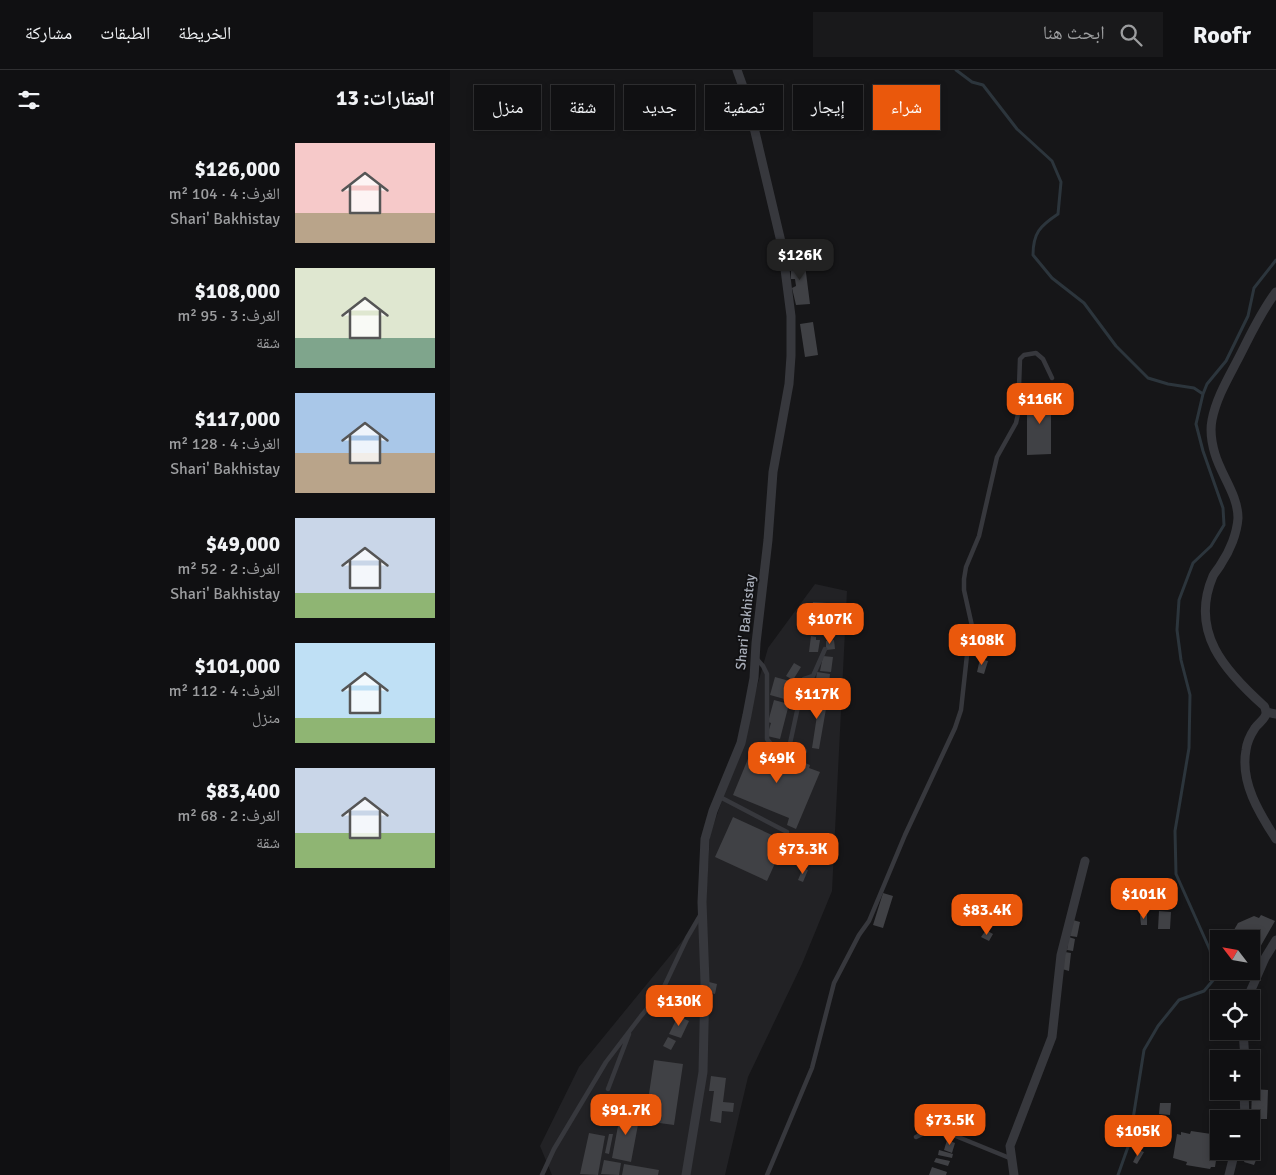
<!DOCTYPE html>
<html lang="ar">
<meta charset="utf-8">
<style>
body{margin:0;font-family:Signika,"Noto Naskh Arabic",sans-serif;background:#19191b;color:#f1f3f6;direction:rtl;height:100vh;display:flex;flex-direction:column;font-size:19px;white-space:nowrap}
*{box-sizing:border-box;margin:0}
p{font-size:16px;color:#9c9d9f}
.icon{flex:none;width:28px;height:28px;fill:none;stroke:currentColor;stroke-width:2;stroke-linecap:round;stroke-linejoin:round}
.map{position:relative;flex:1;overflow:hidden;direction:ltr}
.drawer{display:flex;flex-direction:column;background:#101012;width:450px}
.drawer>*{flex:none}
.guide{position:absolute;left:15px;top:15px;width:475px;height:45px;direction:rtl;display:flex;gap:10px}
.needle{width:32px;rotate:301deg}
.tools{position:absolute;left:760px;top:860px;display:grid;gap:10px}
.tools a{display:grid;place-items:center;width:50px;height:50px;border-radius:0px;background:#101012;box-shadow:0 2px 8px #0003,0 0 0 1px #303032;font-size:25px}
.price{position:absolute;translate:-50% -42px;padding:0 11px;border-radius:10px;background:#ea580c;color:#fff;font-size:16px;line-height:32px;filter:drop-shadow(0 1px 2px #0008)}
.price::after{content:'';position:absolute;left:50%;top:30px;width:15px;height:11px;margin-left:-8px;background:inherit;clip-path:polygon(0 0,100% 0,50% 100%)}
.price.selected{background:#222;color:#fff}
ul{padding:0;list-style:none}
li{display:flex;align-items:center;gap:15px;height:125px;padding:0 15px}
li span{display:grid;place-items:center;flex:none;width:140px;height:100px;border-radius:0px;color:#555}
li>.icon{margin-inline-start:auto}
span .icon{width:60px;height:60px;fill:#fffc;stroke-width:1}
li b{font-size:21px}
h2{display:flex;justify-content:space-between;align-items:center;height:60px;padding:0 15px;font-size:21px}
.tag{padding:0 18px;border-radius:0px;background:#101012;box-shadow:0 2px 8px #0003,0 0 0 1px #303032;font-size:18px;line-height:45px}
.tag.selected{background:#ea580c;color:#fff}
header{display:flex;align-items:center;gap:30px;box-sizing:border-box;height:70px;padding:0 25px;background:#101012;border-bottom:1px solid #303032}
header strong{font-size:24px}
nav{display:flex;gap:28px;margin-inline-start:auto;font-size:18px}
.search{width:350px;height:45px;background:#19191b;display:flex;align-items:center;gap:12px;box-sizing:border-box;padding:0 18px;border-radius:0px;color:#9c9d9f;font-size:19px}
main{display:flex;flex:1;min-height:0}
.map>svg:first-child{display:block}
.built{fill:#222225}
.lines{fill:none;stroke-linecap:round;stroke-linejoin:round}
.stream{stroke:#2c353c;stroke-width:3}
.building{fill:#404145}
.service{stroke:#37383d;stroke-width:4.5}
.minor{stroke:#37383d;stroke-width:9}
.labels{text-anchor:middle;stroke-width:4;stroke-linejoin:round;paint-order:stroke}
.street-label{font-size:14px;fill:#a8adb8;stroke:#111113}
</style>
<header>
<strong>Roofr</strong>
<div class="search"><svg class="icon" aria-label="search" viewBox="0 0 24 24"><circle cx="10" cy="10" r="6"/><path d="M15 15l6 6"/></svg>ابحث هنا</div>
<nav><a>الخريطة</a><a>الطبقات</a><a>مشاركة</a></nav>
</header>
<main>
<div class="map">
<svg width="826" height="1105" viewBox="0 0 826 1105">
<rect width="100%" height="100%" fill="#161618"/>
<path class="built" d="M365,514L397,521L382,821L352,894L298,1007L275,1105H102L90,1076L129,997L255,843L260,765L286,690L318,578Z"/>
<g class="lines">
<path class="stream" d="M506,0L522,12L533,15L567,59L602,91L611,112L608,144C590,156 583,163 583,185L602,208L634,233L666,276L698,308L718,314L744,318L753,324
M668,1105L679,1074L694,980L708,956L729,930L754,921L765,908L760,880L726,804L725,761L739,678L740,625L731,590L727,560L729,530L743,493L761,476L774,455L773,438L753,381L746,354L753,324L757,314L776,291L798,246L804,218L826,190"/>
</g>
<path class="building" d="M354,187L360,234L346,235L342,218L346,216L345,209H341V188Z
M363,252L368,285L355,287L350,254Z
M593,323H606V338H601V384L577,385V332L593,331Z
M363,532L377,533L375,551L361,549Z
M380,551V558L359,561V553Z
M383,559L385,567L377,569L375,561Z
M361,566L366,567V570H370L368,582H359Z
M384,570L385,579L376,580V571Z
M373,586L383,587L381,602L370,601Z
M530,589L538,591L534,604L527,602Z
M344,593L351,597L343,610L336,606Z
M367,602L380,604L379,613L360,610V608L366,609Z
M325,607L343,612L338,630L320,625Z
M358,612L377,614V621L357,619Z
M357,620L376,623V628L356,625Z
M354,629L377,633L369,679L362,678L368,639L353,636Z
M324,630L339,634L330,669L317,666L321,653L318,652Z
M313,676L360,695L359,698L370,702L346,759L337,755L339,748L283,725L300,684L308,687Z
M283,747L335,771L317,811L265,787Z
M353,798L358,800L353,812L348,810Z
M433,823L443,826L433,858L423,855Z
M709,841L721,842L720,859H708Z
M690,845H697V855H691Z
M811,845L825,851L801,893V869H782L781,865L788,853L804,846L809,848Z
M623,850L630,852L627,867L620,866Z
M536,860L543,864L539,871L531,867Z
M619,867L625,869L623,881L617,880Z
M615,882L621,883L619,901L612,899Z
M259,912L267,914L265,924L257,922Z
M228,946L239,951L231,968L219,964Z
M218,967L226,971L221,980L213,976Z
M204,990L233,994L224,1055L195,1051Z
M261,1006L276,1008L273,1032L284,1033L283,1042L272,1041L271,1053L260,1051L264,1021H259Z
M802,1019L818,1020L817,1049H801Z
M710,1033H721L720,1045L709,1044Z
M145,1035L163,1040L159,1056L141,1051Z
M171,1040L190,1044L181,1092L162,1088Z
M741,1061L768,1065L765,1080L759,1079V1083L767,1084L765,1097H761L760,1099L736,1095L737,1092L723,1088L727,1064L731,1065V1062L740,1064Z
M139,1063L155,1066L148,1105L130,1104Z
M159,1064H163L159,1084L155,1083Z
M497,1070L505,1073L502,1083L494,1080Z
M489,1080L503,1084L502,1088L488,1085Z
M689,1080L694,1082L687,1094L683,1092Z
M801,1080L809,1083L804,1095L794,1092L798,1081Z
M486,1088L500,1091L498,1096L484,1092Z
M154,1090L171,1093L169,1105L151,1104Z
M174,1094L209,1100L208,1105H172Z
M482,1097L497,1102L496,1105H479Z"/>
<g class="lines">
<path class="service" d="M306,588L313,596L317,604V669L321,674L355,681
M339,678L354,609L363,606L375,579
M270,727L337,762
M158,1019L179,964
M466,1067L478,1061L491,1060L562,1089
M92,1105L104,1079L156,992L191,946L212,921L237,868L251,844
M317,1105L362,998L384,913L409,865L419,851L455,765L505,658L511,640L517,585L522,556L514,520V509L516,497L529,466L547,387L566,353L568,344L570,289L574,285L586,283L593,289L602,308"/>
<path class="minor" d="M826,222C810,243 799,268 787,291C777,310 766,329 762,350C760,360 762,374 765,384C771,405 788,425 788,448C787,463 780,481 771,494C769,498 765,502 763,506C739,562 775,601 814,636C815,637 816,641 816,643C816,649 808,653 805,658C801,664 797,672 796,680C790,712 809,743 826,769
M816,642L826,644
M797,929L815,888L826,870
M793,961L795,989
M794,1021L795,1049
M236,1105L253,1002L255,912L252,832L255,769L263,741L291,673L297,645L304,608L306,573L318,470L323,402L339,314L341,286V246L332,176L297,28L287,0
M564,1105L560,1076L602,967L611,885L635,791
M779,1105L785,1081"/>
</g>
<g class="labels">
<g class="street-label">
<text transform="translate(295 552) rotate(-84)" y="5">Shari' Bakhistay</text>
</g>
</g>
</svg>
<div class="tools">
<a><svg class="needle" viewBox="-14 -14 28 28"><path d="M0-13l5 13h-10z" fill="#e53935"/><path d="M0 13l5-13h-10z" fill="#9c9d9f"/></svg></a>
<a><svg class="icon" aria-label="locate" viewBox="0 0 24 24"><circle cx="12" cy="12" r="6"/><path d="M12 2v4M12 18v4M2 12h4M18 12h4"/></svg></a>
<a>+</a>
<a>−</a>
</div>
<b class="price selected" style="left:350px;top:211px">$126K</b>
<b class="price" style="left:590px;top:355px">$116K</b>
<b class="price" style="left:380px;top:575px">$107K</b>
<b class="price" style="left:532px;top:596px">$108K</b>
<b class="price" style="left:367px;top:650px">$117K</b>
<b class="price" style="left:327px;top:714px">$49K</b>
<b class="price" style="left:353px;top:805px">$73.3K</b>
<b class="price" style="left:694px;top:850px">$101K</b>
<b class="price" style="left:537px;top:866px">$83.4K</b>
<b class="price" style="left:229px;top:957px">$130K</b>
<b class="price" style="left:176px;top:1066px">$91.7K</b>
<b class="price" style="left:500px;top:1076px">$73.5K</b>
<b class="price" style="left:688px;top:1087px">$105K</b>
<div class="guide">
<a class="tag selected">شراء</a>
<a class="tag">إيجار</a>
<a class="tag">تصفية</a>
<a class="tag">جديد</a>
<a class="tag">شقة</a>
<a class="tag">منزل</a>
</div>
</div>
<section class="drawer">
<h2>العقارات: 13<svg class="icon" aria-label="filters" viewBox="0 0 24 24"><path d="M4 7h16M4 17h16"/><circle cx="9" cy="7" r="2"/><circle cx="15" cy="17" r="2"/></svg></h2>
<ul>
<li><span style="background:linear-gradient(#f6c9c9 70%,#b9a48a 0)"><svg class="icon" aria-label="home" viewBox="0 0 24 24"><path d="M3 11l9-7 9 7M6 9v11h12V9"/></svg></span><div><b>$126,000</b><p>الغرف: 4 · 104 m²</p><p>Shari' Bakhistay</p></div></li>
<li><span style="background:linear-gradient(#dfe7d0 70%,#7fa58c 0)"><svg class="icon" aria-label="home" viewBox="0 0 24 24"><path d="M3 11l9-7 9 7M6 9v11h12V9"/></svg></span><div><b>$108,000</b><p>الغرف: 3 · 95 m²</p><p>شقة</p></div></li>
<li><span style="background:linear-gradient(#a9c7e8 60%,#b9a48a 0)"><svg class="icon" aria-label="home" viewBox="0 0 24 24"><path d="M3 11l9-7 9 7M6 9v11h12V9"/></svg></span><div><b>$117,000</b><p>الغرف: 4 · 128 m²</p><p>Shari' Bakhistay</p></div></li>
<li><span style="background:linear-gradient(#c9d6e8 75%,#8fb573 0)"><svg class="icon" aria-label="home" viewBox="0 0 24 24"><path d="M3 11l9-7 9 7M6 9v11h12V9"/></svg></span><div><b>$49,000</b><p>الغرف: 2 · 52 m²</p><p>Shari' Bakhistay</p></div></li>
<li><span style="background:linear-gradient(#bfe0f5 75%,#8fb573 0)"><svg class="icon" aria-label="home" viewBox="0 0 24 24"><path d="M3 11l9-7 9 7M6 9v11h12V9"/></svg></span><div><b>$101,000</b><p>الغرف: 4 · 112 m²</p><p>منزل</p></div></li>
<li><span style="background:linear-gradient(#c9d6e8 65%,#8fb573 0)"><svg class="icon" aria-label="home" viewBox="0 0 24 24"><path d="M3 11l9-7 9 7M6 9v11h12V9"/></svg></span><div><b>$83,400</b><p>الغرف: 2 · 68 m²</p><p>شقة</p></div></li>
</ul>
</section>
</main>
